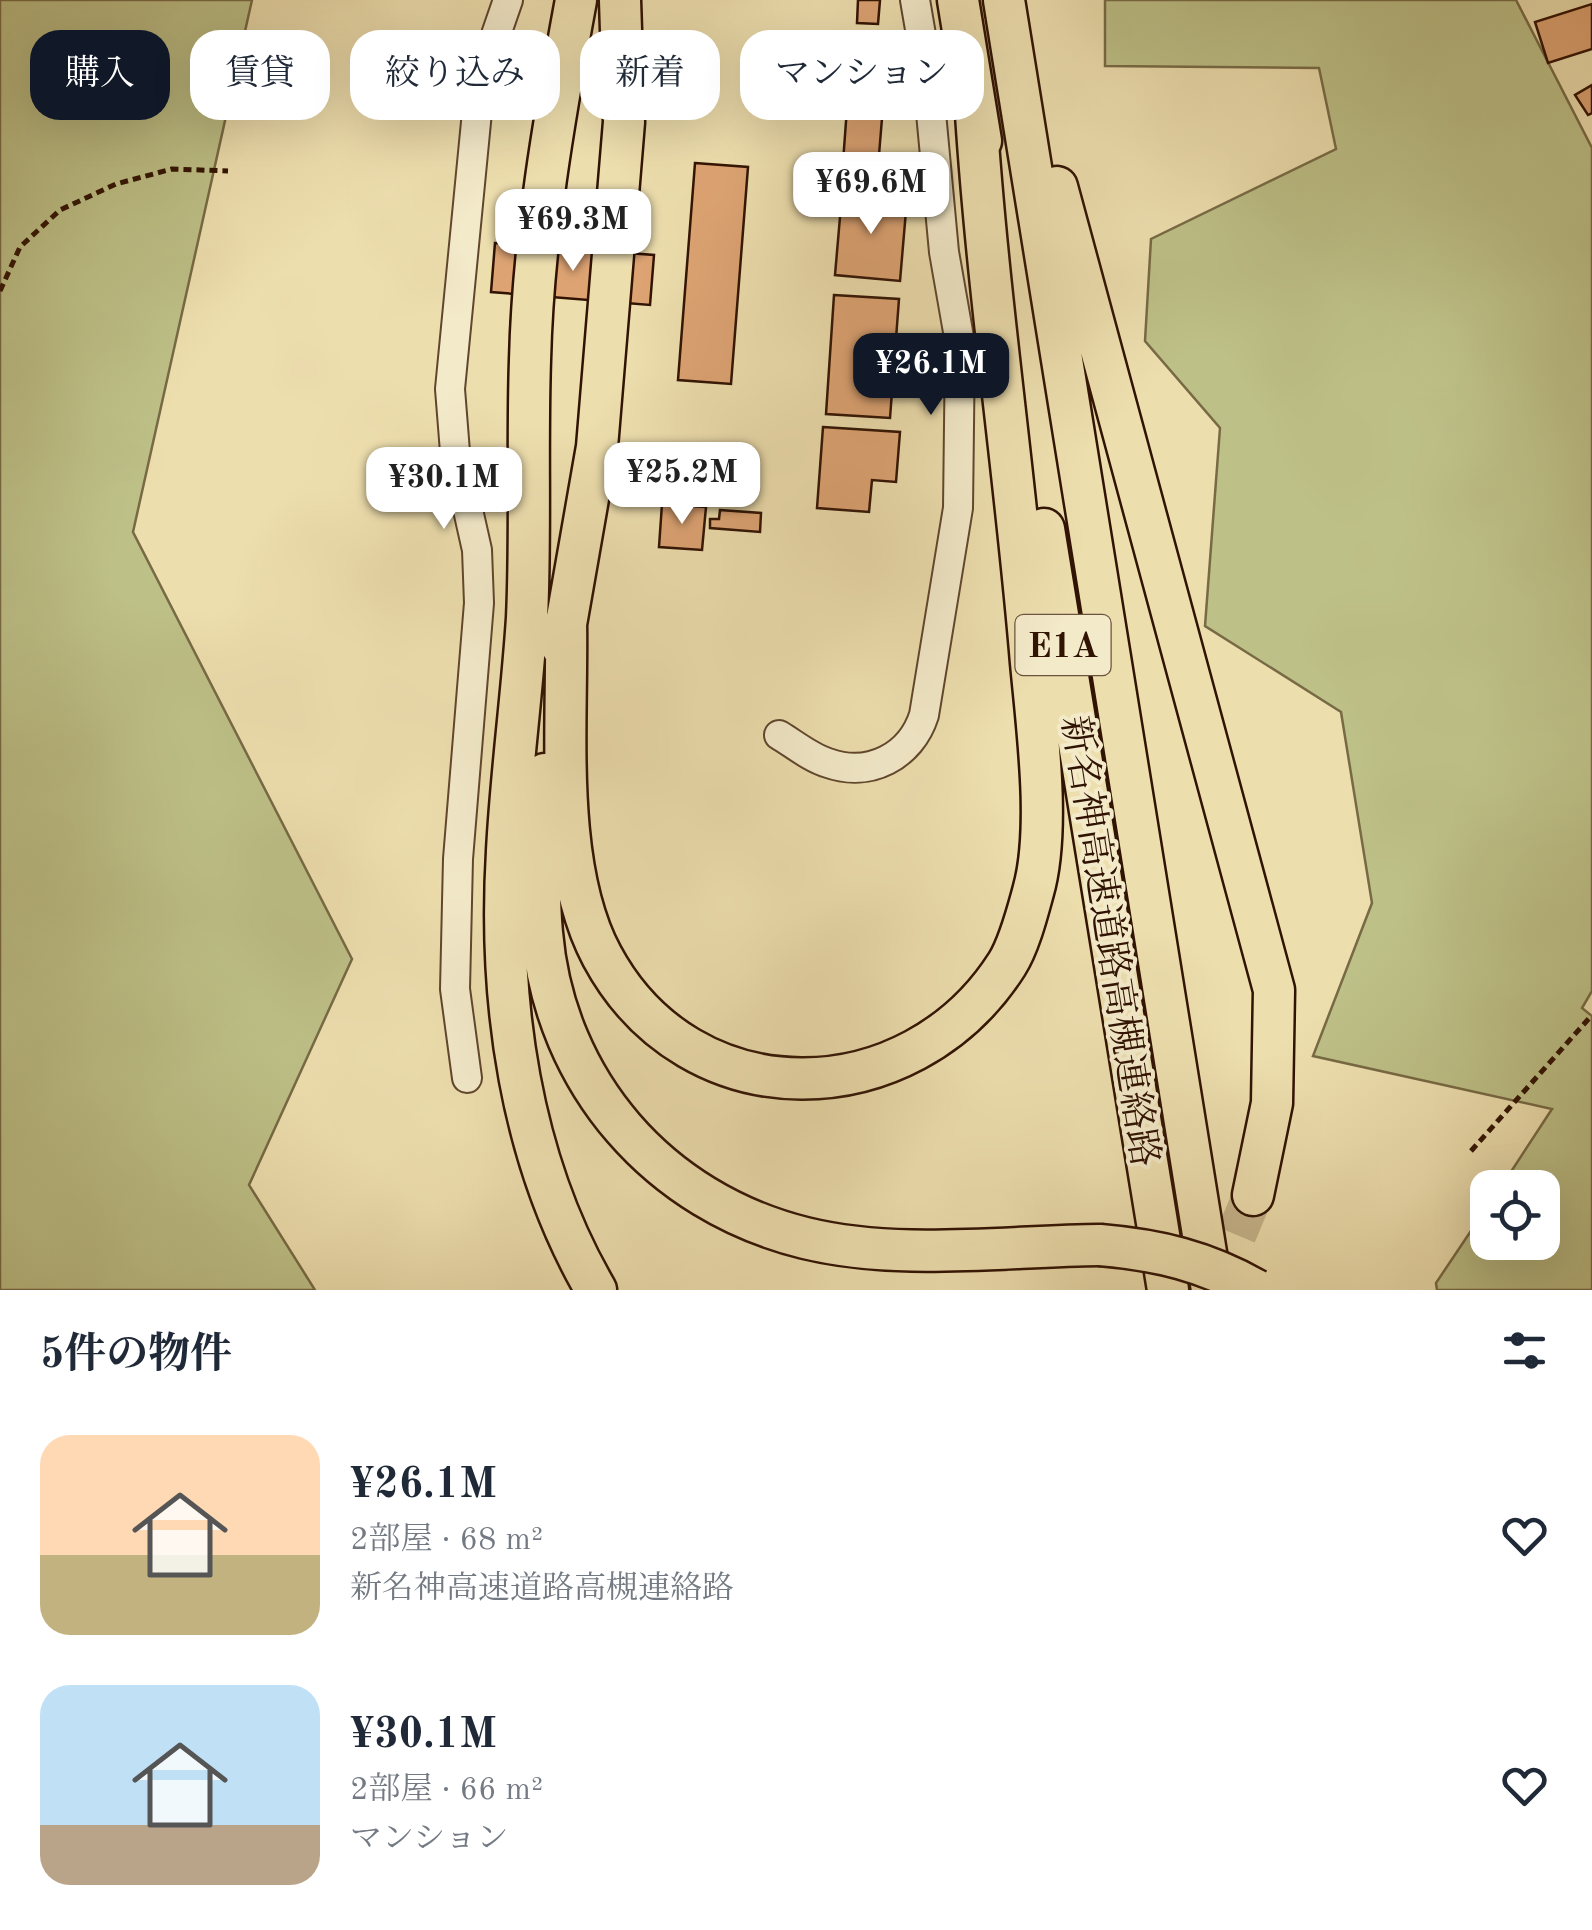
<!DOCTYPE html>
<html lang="ja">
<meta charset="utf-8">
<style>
body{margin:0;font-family:"Old Standard TT","Noto Serif JP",serif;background:#f6f6f7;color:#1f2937;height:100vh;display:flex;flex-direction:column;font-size:38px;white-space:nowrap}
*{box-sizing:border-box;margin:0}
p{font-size:32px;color:#747a83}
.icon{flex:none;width:55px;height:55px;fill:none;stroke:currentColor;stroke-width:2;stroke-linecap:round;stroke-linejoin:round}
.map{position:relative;height:1290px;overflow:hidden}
.panel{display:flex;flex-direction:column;background:#fff;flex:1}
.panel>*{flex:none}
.banner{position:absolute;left:30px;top:30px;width:1000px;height:90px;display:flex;gap:20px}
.fabs{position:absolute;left:1470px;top:1170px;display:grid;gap:20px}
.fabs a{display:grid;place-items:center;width:90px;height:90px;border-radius:20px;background:#fff;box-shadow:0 10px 40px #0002;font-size:50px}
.price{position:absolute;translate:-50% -85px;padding:0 22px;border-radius:20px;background:#fff;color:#222;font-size:32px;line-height:65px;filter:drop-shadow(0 2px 5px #0008)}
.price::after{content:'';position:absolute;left:50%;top:60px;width:30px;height:22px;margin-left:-15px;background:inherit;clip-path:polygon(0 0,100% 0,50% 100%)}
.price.on{background:#111827;color:#fff}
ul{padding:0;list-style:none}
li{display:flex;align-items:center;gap:30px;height:250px;padding:0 40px}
li span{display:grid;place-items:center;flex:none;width:280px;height:200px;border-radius:30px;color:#555}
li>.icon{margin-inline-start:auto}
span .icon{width:120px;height:120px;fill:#fffc;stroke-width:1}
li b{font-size:42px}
h2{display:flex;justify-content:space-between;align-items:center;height:120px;padding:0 40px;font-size:42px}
.tag{padding:0 35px;border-radius:30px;background:#fff;box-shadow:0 10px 40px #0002;font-size:35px;line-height:90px}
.tag.on{background:#111827;color:#fff}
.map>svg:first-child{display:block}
.green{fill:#bdc087;stroke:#776a45;stroke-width:2.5}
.building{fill:#dda373;stroke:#311303;stroke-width:2.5}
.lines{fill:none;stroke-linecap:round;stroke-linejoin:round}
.highway-tunnel{stroke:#c7b58c;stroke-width:40;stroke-dasharray:40 20;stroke-linecap:butt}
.minor-casing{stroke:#60462e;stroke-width:32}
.highway-casing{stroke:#311303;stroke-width:45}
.path{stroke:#311303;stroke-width:5;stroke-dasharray:8 5;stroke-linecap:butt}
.minor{stroke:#f3eaca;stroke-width:28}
.highway{stroke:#eddeae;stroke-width:40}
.highway-bridge-casing{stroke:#311303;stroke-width:45;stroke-linecap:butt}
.highway-bridge{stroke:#eddeae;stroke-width:40}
.labels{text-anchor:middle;stroke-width:8;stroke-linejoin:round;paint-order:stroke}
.shield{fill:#f3eaca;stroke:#6b543f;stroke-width:2.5}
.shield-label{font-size:35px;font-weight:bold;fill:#311303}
.street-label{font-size:38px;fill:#311303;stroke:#f3eaca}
</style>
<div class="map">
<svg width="1592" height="1290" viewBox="0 0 1592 1290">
<rect width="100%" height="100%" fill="#eddeae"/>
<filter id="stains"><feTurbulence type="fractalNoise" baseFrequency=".002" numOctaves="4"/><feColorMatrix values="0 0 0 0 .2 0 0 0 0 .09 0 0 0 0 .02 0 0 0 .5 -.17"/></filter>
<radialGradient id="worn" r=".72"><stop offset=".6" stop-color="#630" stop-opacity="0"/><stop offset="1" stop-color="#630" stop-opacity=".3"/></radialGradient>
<path class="green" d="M0,0H252L133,532L352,959L249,1185L315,1290H0Z
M1105,0H1516L1592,148V991L1582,1008L1592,1016V1290H1437L1436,1283L1487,1207L1488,1242H1542V1188L1501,1187L1552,1109L1313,1056L1372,903L1341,712L1205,626L1220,428L1145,341L1151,239L1336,149L1319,68L1105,66Z"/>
<path class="building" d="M858,0H880L878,24L857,23Z
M1592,4V49L1548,63L1535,22Z
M850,67L886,70L877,179L842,176Z
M1592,85V113L1588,115L1575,95Z
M695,163L748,167L731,384L678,380Z
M842,194L907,199L900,281L835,275Z
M495,243L654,255L650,305L491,292Z
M834,295L899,299L890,418L826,414Z
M823,427L900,432L896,482L872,480L869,512L817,508Z
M662,504L706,507L702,550L659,547Z
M720,510L761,513L760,532L710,528V519H719Z"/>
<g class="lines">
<path class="highway-tunnel" d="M1213,1290L1253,1195"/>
<defs>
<path id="minor" d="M779,735C794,744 811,758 828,763C870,778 911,756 924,715L958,508L960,343L944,252L927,70L915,0
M467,1078L455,989L458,859L479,603L477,550L455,452L450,389L480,81L508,0"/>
<path id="highway" d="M576,0C554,119 533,239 530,360C527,446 531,532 527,618C522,696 511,773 507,851C498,1001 520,1160 596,1290
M958,0L981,141
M1004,0L1212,1290
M1057,187L1274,990L1272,1103L1253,1195
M1044,529L1168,1290
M566,621C568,723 553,865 602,956C690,1120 910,1116 1007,964C1019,945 1027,914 1033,892C1051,830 1037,728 1031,663C1016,480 988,298 976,114
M562,647L597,447L624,122L620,0
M545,774C542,827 537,879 542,933C555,1083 659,1202 805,1238C899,1261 1004,1246 1100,1245"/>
</defs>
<use href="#minor" class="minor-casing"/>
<use href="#highway" class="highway-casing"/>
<path class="path" d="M0,291L20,247L60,210L116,184L172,169L228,171
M1471,1151L1592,1015"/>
<use href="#minor" class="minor"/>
<use href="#highway" class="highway"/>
<defs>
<path id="highway-bridge" d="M1100,1245C1158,1250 1205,1261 1256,1290"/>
</defs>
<use href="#highway-bridge" class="highway-bridge-casing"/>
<use href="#highway-bridge" class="highway-bridge"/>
</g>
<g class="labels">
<rect class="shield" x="1015.5" y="615" width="95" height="60" rx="8"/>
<g class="shield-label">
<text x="1063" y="657">E1A</text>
</g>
<g class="street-label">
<text transform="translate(1111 941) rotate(81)" y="13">新名神高速道路高槻連絡路</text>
</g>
</g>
<rect width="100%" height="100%" filter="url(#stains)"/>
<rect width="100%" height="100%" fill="url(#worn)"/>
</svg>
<div class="fabs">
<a><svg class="icon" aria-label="locate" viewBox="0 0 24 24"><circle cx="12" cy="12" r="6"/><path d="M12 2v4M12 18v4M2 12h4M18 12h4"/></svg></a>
</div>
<b class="price" style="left:871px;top:237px">¥69.6M</b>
<b class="price" style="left:573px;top:274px">¥69.3M</b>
<b class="price on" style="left:931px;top:418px">¥26.1M</b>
<b class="price" style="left:682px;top:527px">¥25.2M</b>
<b class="price" style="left:444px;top:532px">¥30.1M</b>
<div class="banner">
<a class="tag on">購入</a>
<a class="tag">賃貸</a>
<a class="tag">絞り込み</a>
<a class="tag">新着</a>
<a class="tag">マンション</a>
</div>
</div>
<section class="panel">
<h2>5件の物件<svg class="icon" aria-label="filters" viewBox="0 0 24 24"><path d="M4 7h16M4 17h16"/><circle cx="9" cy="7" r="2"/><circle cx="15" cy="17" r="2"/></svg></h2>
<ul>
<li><span style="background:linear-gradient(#ffd9b3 60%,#c2b280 0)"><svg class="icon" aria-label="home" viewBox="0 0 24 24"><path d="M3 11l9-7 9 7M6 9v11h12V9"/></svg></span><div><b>¥26.1M</b><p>2部屋 · 68 m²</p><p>新名神高速道路高槻連絡路</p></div><svg class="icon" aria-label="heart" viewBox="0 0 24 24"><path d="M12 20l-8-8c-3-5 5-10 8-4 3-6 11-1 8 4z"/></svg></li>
<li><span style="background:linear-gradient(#bfe0f5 70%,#b9a48a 0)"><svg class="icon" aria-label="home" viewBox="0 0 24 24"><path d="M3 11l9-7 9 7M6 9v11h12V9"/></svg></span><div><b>¥30.1M</b><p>2部屋 · 66 m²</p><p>マンション</p></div><svg class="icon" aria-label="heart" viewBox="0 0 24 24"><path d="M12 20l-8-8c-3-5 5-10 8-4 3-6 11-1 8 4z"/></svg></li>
</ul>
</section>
